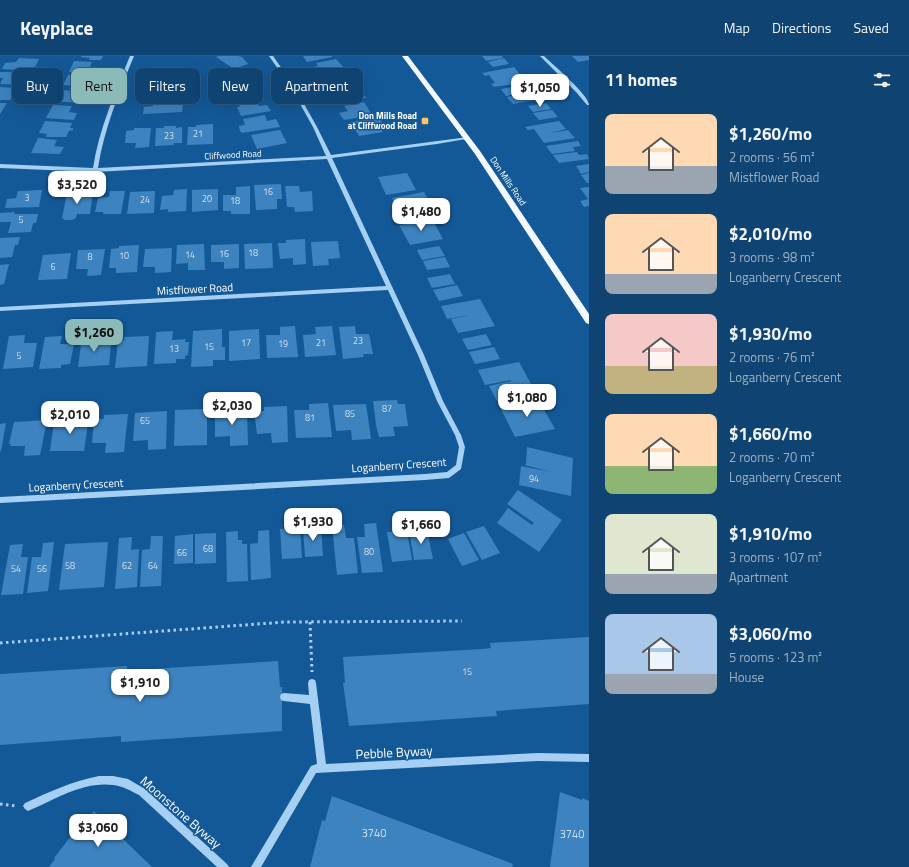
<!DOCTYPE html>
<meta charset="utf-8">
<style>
body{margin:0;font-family:"Titillium Web",sans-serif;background:#1d4e79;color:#f1f3f6;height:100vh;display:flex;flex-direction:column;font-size:15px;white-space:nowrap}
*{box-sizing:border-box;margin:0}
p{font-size:13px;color:#9bb0c3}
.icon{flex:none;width:22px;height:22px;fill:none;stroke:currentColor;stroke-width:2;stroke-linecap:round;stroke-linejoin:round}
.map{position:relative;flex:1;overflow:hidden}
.panel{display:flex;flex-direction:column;background:#0f4371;width:320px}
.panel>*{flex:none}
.banner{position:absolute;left:12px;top:12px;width:380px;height:36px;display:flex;gap:8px}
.price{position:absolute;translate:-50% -34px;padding:0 9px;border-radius:8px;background:#fff;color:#222;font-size:13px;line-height:26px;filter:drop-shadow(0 1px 2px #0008)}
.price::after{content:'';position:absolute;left:50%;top:24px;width:12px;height:9px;margin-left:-6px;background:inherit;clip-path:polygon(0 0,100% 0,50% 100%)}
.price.active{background:#8bbbb9;color:#111}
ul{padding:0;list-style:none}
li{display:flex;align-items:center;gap:12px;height:100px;padding:0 16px}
li span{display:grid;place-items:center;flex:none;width:112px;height:80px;border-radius:8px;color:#555}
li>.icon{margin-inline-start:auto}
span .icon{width:48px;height:48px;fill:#fffc;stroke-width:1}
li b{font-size:17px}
h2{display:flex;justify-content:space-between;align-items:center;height:48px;padding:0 16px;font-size:17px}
.pill{padding:0 14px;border-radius:8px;background:#0f4371;box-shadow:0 4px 16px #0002,0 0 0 1px #2f5c84;font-size:14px;line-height:36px}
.pill.active{background:#8bbbb9;color:#111}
header{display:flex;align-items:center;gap:24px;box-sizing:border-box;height:56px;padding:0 20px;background:#0f4371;border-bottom:1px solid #2f5c84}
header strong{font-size:19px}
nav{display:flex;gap:22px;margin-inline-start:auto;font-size:14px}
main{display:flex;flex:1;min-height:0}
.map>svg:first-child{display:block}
.building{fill:#3d83bf}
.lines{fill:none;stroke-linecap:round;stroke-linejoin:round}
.path{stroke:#a5cff3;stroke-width:3;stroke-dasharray:2.5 3.5;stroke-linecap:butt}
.minor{fill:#a5cff3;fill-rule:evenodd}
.major{fill:#f1f8ff;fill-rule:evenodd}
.poi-dot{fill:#ffc567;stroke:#145997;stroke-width:1.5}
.labels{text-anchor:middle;stroke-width:3;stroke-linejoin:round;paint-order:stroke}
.far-poi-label{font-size:9px;font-weight:bold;fill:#fff;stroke:#145997;text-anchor:end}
.number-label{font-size:9px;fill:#cee0ef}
.far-street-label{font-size:9px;fill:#fff;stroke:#145997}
.street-label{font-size:11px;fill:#fff;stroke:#145997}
.near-number-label{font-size:11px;fill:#cee0ef}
.near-street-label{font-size:13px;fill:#fff;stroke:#145997}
</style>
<header>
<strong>Keyplace</strong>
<nav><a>Map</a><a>Directions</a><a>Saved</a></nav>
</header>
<main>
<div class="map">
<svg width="589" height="811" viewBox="0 0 589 811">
<rect width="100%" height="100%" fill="#145997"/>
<path class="building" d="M81,0H103L101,4H89L90,2L81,1Z
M219,0H238L242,1L248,8L234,13L216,1Z
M303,0H332V1L307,6Z
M482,0H502L503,2L486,5Z
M572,0H589V4L578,6Z
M19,2L39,3L33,15L2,13L5,7L16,6Z
M504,2L509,8L493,11L488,6Z
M336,3L346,14L318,19L313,11L318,10L316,7Z
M74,5L92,6L90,11H98L95,18L69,16Z
M514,11L526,26L494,31L491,28L495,27L489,19L485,20L482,17Z
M181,12L180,25L153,26L154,19H162V13Z
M247,14L250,20L245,21L248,26L224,30L219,18Z
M0,16H6L27,17L21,29L0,28L3,22H0Z
M353,16L360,26L326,34L321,27L329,26L326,21Z
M68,19L90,20L93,21L88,33L75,32L76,30L63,29Z
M180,28L179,40L149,41L150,35L157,33L158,29Z
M255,28L261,40L232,45L227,33Z
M529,28L533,32L525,34L527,36L506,40L501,33Z
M0,31L17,32L10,44H0Z
M356,31H359L366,42L338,48L333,41H336L334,39L339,38L337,35Z
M60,34L79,35L76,40L85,41L82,47L48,45L50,41H57Z
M528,37L530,40L538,39L542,43L513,48L507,41Z
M180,43L179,47H183L182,56L143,58L144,51L153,50V44Z
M257,44L259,50L267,49L271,55L241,60L237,51H240L238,47Z
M364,46L372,59L344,64L339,57L348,55L344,50Z
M0,47H7L0,58Z
M546,47L551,53L533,56L528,50Z
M53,49L72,50L69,56L77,57L74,64L46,62Z
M552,54L558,61L539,64L533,57Z
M265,59L267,65L276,63L280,71L242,77L240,75L239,70L245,69L243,63Z
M379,61L383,68L379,69L383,76L359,80L351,66Z
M45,65L72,67L70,72H73V74L69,75L66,81H46L47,78L39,77Z
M559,65L566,73L550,77L568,74L575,82L544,87L534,73L528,74L525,71Z
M213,68V88L187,89L188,71H196V69Z
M164,70H176V72L182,71V87H174V89L155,90L156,72H164Z
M134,72H151L149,91L135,92L136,87H125L126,75L134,74Z
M280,74L287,87L257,93L251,79Z
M38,82L57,84L54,90L64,91L60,98L31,97Z
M578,85L581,90L573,91L575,95L552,98L546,90Z
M577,96L579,99L587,98L589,103L559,107L553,99Z
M589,108V116L581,118L576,110Z
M407,117L416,134L386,139L378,121Z
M589,117V127H587L581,119Z
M281,128L282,143H277V153L256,154L254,129Z
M250,130V158H231V155H223V139H236V131Z
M285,130H299L300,136L312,135L313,155L295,156L294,151H287Z
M589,131V150L584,151L580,145L588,143L580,132Z
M187,133L186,155L168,156V153L160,154L162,140L173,139L174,134Z
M218,133V154L192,156V134Z
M42,134L39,151L5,152L7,143L16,142L18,135Z
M110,135H125L121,158H103V156H95L98,142L109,141Z
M155,135L154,157L127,158L130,136Z
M93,136L90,158H77L76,162L72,164H65L62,162L67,137Z
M424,136L436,158L400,164L395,154L416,149L397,152L392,142Z
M15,156L14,158H38L36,167H33L31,176L8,177L11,166H0V157Z
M432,163L443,183L410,189L399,169Z
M20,181L18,189H15L12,201L0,202V182Z
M305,183L306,208L293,209V202L280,203L278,187H286V184Z
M338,185L340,202L328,203L329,209L313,210L311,186Z
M272,187L273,212L245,213L244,188Z
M204,188L205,214H188V207L176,208L177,189Z
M239,188V212L224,213V206H211V189Z
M139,189L137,216L116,217V212H109L111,193L119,192V190Z
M439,190L445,200L422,204L417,194Z
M172,192L171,216L155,217V211H143L145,193Z
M105,193L101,219L87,220L88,213H76L78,194Z
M71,197L67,223L38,224L43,199Z
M445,201L450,211L427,214L423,205Z
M9,208L4,228L0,229V209Z
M450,218L455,228L432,232L427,222Z
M457,229L463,240L439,245L433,234Z
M480,243L495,270L458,277L451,263L472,259L447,263L441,250Z
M295,270L298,301L267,302L266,279H280V271Z
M332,270L336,299L305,301L303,279L316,278L315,271Z
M355,270L356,278H369L373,298H363L364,301L343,303L339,271Z
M222,273V291H225V304H213V310L191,311L193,275Z
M259,273L260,303L229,305V275Z
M173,275L172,284L186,283L185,286H189L188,299L185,300V303H176V307L154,308L156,276Z
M486,278L492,289L468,294L462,283Z
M25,279L24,287H37L33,311L3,313L9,280Z
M62,280L60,288H74L70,308L61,309V312L39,313L45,281Z
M99,280L98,288H111L109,309L78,311L82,281Z
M149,280L147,310L115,312L118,285L124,284V281Z
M494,291L500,303L475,308L469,296Z
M519,306L536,337L497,345L489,330L511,325V324L485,329L478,314Z
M538,343L555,373L515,381L500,351Z
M397,344L398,348H405L408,370L393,371L395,380L379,381L376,369L373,345Z
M328,347L332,381L296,382L294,354H309V348Z
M366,348L371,383L352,384L351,374L336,375L333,349Z
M287,350L288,386L272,387L271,377L257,378L254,355H264V351Z
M207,353V389L174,390L175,354Z
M247,354L248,389L230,390V380L215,381V355Z
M167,355L166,393L148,394V384L133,385L135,357Z
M128,358L124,396L105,397L106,387H92L94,363H104V359Z
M71,360H89L84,395H50L54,366H70Z
M47,364L40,399L24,400L25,390H10L11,388H9L14,366Z
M6,367L2,390L0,397V368Z
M527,391L573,402L571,440L519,429L521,410L551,416L525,409L526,407Z
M518,434L562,464L539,496L497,467L508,452L532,469L534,467L507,448Z
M376,467L383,516L362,517L357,481H365L364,468Z
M344,469L346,482H354L358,517L337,519L332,470Z
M484,470L500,497L482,504L466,476Z
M321,471L323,500L305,501L303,472Z
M300,472L302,502L282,503L280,473Z
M269,474L271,522L251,524L250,488L258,487V475Z
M427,474L433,503L414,504L409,475Z
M238,475V484H242V488H247L248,525L227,526L226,476Z
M407,475L412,504L392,506L387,476Z
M216,477V507L195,508V478Z
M464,477L479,504L462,510L448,483Z
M193,478V507L174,508L175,480Z
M151,480H163L161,530L140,531L142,494L150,493Z
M132,481L131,494L139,493L137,531L115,533L119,482Z
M54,486L48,535L27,537L32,501H41L43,487Z
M108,486L104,531L59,534L65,488Z
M23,488L21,501H28L23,538L1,539L10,489Z
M589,581V648L496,655L497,660L349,670L343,627H345L343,601L483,593L491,592L490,587Z
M278,605L280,631H282V675L121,686V680L0,689V618L127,610V620H135V614Z
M560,736L582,744V742L589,745V811H550Z
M332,740L513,808L512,811H310L322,764L325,765Z
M94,755L152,811H49L55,803L54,802L71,780L72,782Z"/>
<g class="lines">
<path class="path" d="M310,566L312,616
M0,587L285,566L462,565
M0,748L16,750"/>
<path class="minor" d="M130,0H134C119,37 104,73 98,112L326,100L313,71L290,30L269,0H273L294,30L317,71L331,99L468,81V83H466L437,88L332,102L424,299L443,345L461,379L465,391L461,413L449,422L425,424L0,447V441L425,418L447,416L456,409L459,391L455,379L437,345L418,299L388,234L0,255V251L386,230L327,103L95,116L0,112V108L93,112C99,73 115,37 130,0Z
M540,0H544C553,9 589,39 589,49H587L577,37Z
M312,623L315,624L316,627L326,708L538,697L589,698V706L538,705L316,717L261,811H251L311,710L317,708L310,648L284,645L281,644L280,641L281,638L284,637L309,639L308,627L309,624Z
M99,720H113L128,723L145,733L227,808L229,811H217L139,739C131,735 123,730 113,729C83,725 54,744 28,755L25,753L23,750L25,747C49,736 73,725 99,720Z"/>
<path class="major" d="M402,0H408L480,95L589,258V268L586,267L475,98Z"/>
</g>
<rect class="poi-dot" x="421" y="61" width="8" height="8" rx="2"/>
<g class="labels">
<g class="far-poi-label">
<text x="417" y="63">Don Mills Road<tspan x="417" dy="10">at Cliffwood Road</tspan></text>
</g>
<g class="number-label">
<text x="198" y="81">21</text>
<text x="169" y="83">23</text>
<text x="268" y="139">16</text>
<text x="27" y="145">3</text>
<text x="207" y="146">20</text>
<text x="145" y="147">24</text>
<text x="235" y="148">18</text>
<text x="21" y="167">5</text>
<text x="253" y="200">18</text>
<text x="224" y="201">16</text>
<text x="190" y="202">14</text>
<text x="124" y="203">10</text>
<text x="90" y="204">8</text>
<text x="53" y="214">6</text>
<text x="358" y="288">23</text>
<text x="246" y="290">17</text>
<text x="321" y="290">21</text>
<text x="283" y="291">19</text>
<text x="209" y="294">15</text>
<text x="174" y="296">13</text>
<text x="19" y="303">5</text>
<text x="387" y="356">87</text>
<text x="350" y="361">85</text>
<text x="310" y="365">81</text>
<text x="145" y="368">65</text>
<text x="534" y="426">94</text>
<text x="208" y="496">68</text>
<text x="369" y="499">80</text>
<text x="182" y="500">66</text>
<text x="70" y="513">58</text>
<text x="127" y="513">62</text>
<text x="153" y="513">64</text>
<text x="16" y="516">54</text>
<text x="42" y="516">56</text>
<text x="467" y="619">15</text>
</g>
<g class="far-street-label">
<text transform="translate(233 99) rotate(-3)" y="3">Cliffwood Road</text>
<text transform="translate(508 125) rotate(56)" y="3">Don Mills Road</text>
</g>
<g class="street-label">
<text transform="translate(195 233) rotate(-3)" y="4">Mistflower Road</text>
<text transform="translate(399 409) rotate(-4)" y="4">Loganberry Crescent</text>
<text transform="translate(76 429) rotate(-3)" y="4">Loganberry Crescent</text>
</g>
<g class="near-number-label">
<text x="374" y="781">3740</text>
<text x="572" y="782">3740</text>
</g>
<g class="near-street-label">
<text transform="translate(394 696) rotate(-3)" y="5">Pebble Byway</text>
<text transform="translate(181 756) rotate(41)" y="5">Moonstone Byway</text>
</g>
</g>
</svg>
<b class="price" style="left:540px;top:52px">$1,050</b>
<b class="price" style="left:77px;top:149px">$3,520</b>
<b class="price" style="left:421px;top:176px">$1,480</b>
<b class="price active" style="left:94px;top:297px">$1,260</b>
<b class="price" style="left:527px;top:362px">$1,080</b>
<b class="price" style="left:232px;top:370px">$2,030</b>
<b class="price" style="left:70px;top:379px">$2,010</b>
<b class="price" style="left:313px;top:486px">$1,930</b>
<b class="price" style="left:421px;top:489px">$1,660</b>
<b class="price" style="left:140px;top:647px">$1,910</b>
<b class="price" style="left:98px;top:792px">$3,060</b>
<div class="banner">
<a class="pill">Buy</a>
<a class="pill active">Rent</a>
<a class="pill">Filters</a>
<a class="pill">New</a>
<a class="pill">Apartment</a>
</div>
</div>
<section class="panel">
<h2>11 homes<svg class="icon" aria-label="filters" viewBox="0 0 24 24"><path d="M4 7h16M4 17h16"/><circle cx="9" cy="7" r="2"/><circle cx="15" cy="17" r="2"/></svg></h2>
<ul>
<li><span style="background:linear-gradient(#ffd9b3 65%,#9aa5b1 0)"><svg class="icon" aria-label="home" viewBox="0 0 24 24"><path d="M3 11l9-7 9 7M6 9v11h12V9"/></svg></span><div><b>$1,260/mo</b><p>2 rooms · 56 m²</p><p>Mistflower Road</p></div></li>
<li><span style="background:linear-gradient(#ffd9b3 75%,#9aa5b1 0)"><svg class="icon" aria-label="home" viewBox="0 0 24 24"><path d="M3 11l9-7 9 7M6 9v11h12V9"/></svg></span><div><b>$2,010/mo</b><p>3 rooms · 98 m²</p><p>Loganberry Crescent</p></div></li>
<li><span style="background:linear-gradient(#f6c9c9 65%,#c2b280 0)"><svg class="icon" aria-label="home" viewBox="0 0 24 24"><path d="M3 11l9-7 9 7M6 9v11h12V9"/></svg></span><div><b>$1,930/mo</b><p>2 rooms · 76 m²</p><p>Loganberry Crescent</p></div></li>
<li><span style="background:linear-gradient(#ffd9b3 65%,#8fb573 0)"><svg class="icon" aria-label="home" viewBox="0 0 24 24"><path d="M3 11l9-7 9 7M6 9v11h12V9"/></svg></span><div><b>$1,660/mo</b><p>2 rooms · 70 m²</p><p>Loganberry Crescent</p></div></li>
<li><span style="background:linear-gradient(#dfe7d0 75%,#9aa5b1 0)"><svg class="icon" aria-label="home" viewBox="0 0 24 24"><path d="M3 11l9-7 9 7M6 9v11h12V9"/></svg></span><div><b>$1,910/mo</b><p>3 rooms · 107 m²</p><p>Apartment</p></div></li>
<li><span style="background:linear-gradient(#a9c7e8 75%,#9aa5b1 0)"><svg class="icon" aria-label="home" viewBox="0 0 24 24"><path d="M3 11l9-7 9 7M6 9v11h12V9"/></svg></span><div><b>$3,060/mo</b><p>5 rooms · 123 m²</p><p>House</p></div></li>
</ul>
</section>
</main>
